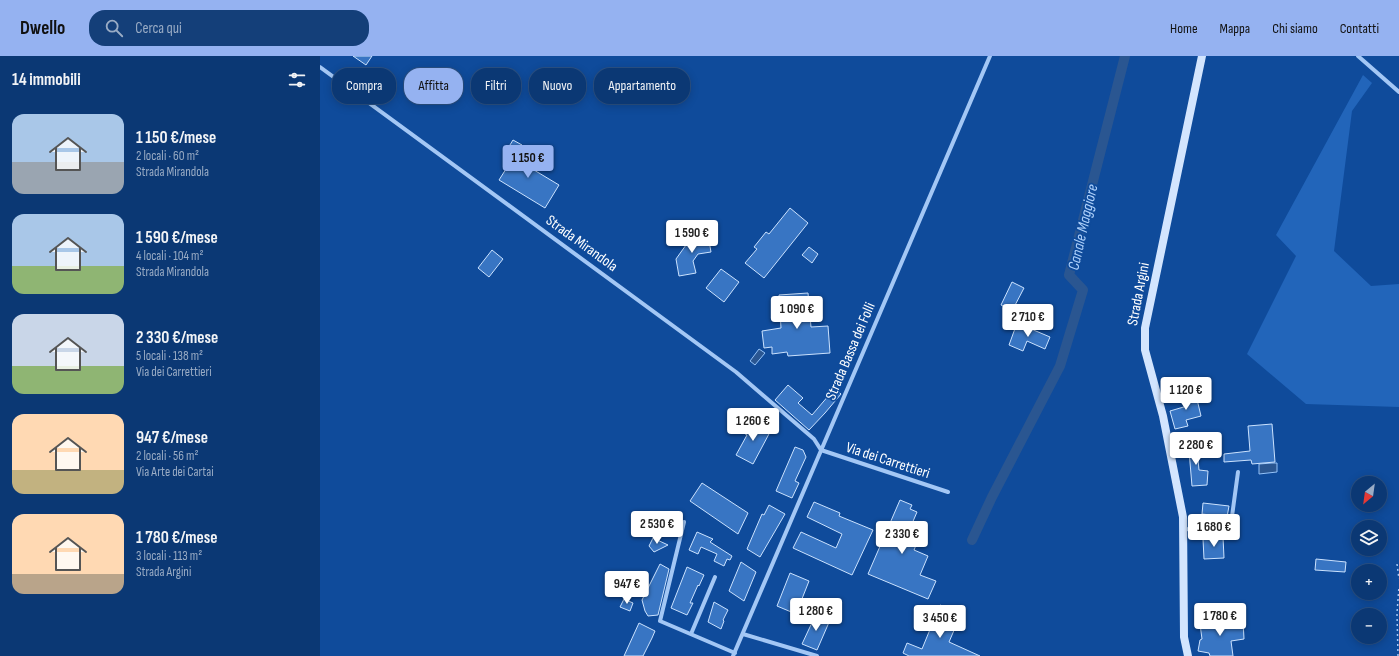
<!DOCTYPE html>
<html lang="it">
<meta charset="utf-8">
<style>
body{margin:0;font-family:"Sofia Sans Condensed",sans-serif;background:#143f79;color:#f1f3f6;height:100vh;display:flex;flex-direction:column;font-size:15px;white-space:nowrap}
*{box-sizing:border-box;margin:0}
p{font-size:13px;color:#9aacc5}
.icon{flex:none;width:22px;height:22px;fill:none;stroke:currentColor;stroke-width:2;stroke-linecap:round;stroke-linejoin:round}
.map{position:relative;flex:1;overflow:hidden}
.drawer{display:flex;flex-direction:column;background:#0b3874;width:320px}
.drawer>*{flex:none}
.top-card{position:absolute;left:12px;top:12px;width:380px;height:36px;display:flex;gap:8px}
.needle{width:26px;rotate:209deg}
.fabs{position:absolute;left:1031px;top:420px;display:grid;gap:8px}
.fabs a{display:grid;place-items:center;width:36px;height:36px;border-radius:50%;background:#0b3874;box-shadow:0 2px 10px #0003,0 0 0 1px #2b5286;font-size:20px}
.price{position:absolute;translate:-50% -34px;padding:0 9px;border-radius:4px;background:#fff;color:#222;font-size:13px;line-height:26px;filter:drop-shadow(0 1px 2px #0008)}
.price::after{content:'';position:absolute;left:50%;top:24px;width:12px;height:9px;margin-left:-6px;background:inherit;clip-path:polygon(0 0,100% 0,50% 100%)}
.price.current{background:#95b2f1;color:#111}
ul{padding:0;list-style:none}
li{display:flex;align-items:center;gap:12px;height:100px;padding:0 12px}
li span{display:grid;place-items:center;flex:none;width:112px;height:80px;border-radius:12px;color:#555}
li>.icon{margin-inline-start:auto}
span .icon{width:48px;height:48px;fill:#fffc;stroke-width:1}
li b{font-size:17px}
h2{display:flex;justify-content:space-between;align-items:center;height:48px;padding:0 12px;font-size:17px}
.pill{padding:0 14px;border-radius:16px;background:#0b3874;box-shadow:0 2px 10px #0003,0 0 0 1px #2b5286;font-size:14px;line-height:36px}
.pill.current{background:#95b2f1;color:#111}
header{display:flex;align-items:center;gap:24px;box-sizing:border-box;height:56px;padding:0 20px;background:#95b2f1;color:#111}
header strong{font-size:19px}
nav{display:flex;gap:22px;margin-inline-start:auto;font-size:14px}
.search{width:280px;height:36px;background:#143f79;display:flex;align-items:center;gap:10px;box-sizing:border-box;padding:0 14px;border-radius:16px;color:#9aacc5;font-size:15px}
main{display:flex;flex:1;min-height:0}
.map>svg:first-child{display:block}
.green{fill:#2265ba}
.water{fill:#2a5691;stroke:#94c2f8}
.lines{fill:none;stroke-linecap:round;stroke-linejoin:round}
.canal{stroke:#2a5691;stroke-width:10}
.building{fill:#3875c3;stroke:#cbe2fe}
.path{stroke:#a3c7f5;stroke-width:1.5;stroke-dasharray:2 3;stroke-linecap:butt}
.street{stroke:#a3c7f5;stroke-width:4}
.secondary{stroke:#d3e5fe;stroke-width:8}
.labels{text-anchor:middle;stroke-width:3.5;stroke-linejoin:round;paint-order:stroke}
.street-label{font-size:15px;fill:#fff;stroke:#0f4b9b}
.water-label{font-size:16px;font-style:italic;fill:#afd1fb;stroke:#0f4b9b}
</style>
<header>
<strong>Dwello</strong>
<div class="search"><svg class="icon" aria-label="search" viewBox="0 0 24 24"><circle cx="10" cy="10" r="6"/><path d="M15 15l6 6"/></svg>Cerca qui</div>
<nav><a>Home</a><a>Mappa</a><a>Chi siamo</a><a>Contatti</a></nav>
</header>
<main>
<section class="drawer">
<h2>14 immobili<svg class="icon" aria-label="filters" viewBox="0 0 24 24"><path d="M4 7h16M4 17h16"/><circle cx="9" cy="7" r="2"/><circle cx="15" cy="17" r="2"/></svg></h2>
<ul>
<li><span style="background:linear-gradient(#a9c7e8 60%,#9aa5b1 0)"><svg class="icon" aria-label="home" viewBox="0 0 24 24"><path d="M3 11l9-7 9 7M6 9v11h12V9"/></svg></span><div><b>1 150 €/mese</b><p>2 locali · 60 m²</p><p>Strada Mirandola</p></div></li>
<li><span style="background:linear-gradient(#a9c7e8 65%,#8fb573 0)"><svg class="icon" aria-label="home" viewBox="0 0 24 24"><path d="M3 11l9-7 9 7M6 9v11h12V9"/></svg></span><div><b>1 590 €/mese</b><p>4 locali · 104 m²</p><p>Strada Mirandola</p></div></li>
<li><span style="background:linear-gradient(#c9d6e8 65%,#8fb573 0)"><svg class="icon" aria-label="home" viewBox="0 0 24 24"><path d="M3 11l9-7 9 7M6 9v11h12V9"/></svg></span><div><b>2 330 €/mese</b><p>5 locali · 138 m²</p><p>Via dei Carrettieri</p></div></li>
<li><span style="background:linear-gradient(#ffd9b3 70%,#c2b280 0)"><svg class="icon" aria-label="home" viewBox="0 0 24 24"><path d="M3 11l9-7 9 7M6 9v11h12V9"/></svg></span><div><b>947 €/mese</b><p>2 locali · 56 m²</p><p>Via Arte dei Cartai</p></div></li>
<li><span style="background:linear-gradient(#ffd9b3 75%,#b9a48a 0)"><svg class="icon" aria-label="home" viewBox="0 0 24 24"><path d="M3 11l9-7 9 7M6 9v11h12V9"/></svg></span><div><b>1 780 €/mese</b><p>3 locali · 113 m²</p><p>Strada Argini</p></div></li>
</ul>
</section>
<div class="map">
<svg width="1079" height="600" viewBox="0 0 1079 600">
<rect width="100%" height="100%" fill="#0f4b9b"/>
<path class="green" d="M1043,19L1052,27L1032,55L1014,195L1051,230L1079,228V351L986,348L927,298L976,200L956,179Z"/>
<path class="water" d="M439,293L445,297L435,309L430,305Z
M952,407H957V416L939,418V408Z"/>
<g class="lines">
<path class="canal" d="M652,484L672,441L740,310L763,234L749,219L805,0"/>
</g>
<path class="building" d="M33,0H52L46,9Z
M193,84L202,89L194,102L239,129L225,152L179,124L193,102L185,97Z
M470,152L488,167L444,222L425,207L437,193L434,191L446,176L449,178Z
M388,179L391,196L378,198L373,205L376,217L359,220L356,203L371,182Z
M489,191L498,198L492,207L482,199Z
M172,194L183,203L169,221L158,212Z
M401,213L419,226L404,246L386,232Z
M692,226L704,232L692,255L681,249Z
M488,237L491,271L508,270L510,297L468,300L467,296L452,298V291L444,292L442,275L461,272L459,239Z
M697,267L730,281L725,293L707,285L703,295L689,289Z
M468,329L483,342L478,347L492,359L515,332L521,338L505,357L489,374L455,344Z
M875,335L881,360L866,364L868,370L855,373L850,355L867,350L864,337Z
M429,364L450,376L433,408L416,399L427,379L422,376Z
M952,368L955,406L932,408L931,404L904,406V398L930,395L928,370Z
M868,383H876L879,414L888,415L887,429L872,430Z
M475,391L483,394L486,401L475,425L479,427L472,442L456,435Z
M382,427L428,457L418,478L370,445Z
M580,444L592,449L590,453L597,456L591,470L602,475L594,494L608,500L600,519L616,525L608,543L548,518Z
M494,446L520,457L519,460L553,474L532,519L473,492L481,476L516,492L522,478L487,461Z
M883,447L909,450L907,461L882,458Z
M449,449L465,458L440,501L427,493L442,458L444,459Z
M377,476L393,483L390,486L412,500L410,504L407,503L404,510L394,505L397,498L381,491L378,498L369,494Z
M903,481L904,502L884,503L883,483Z
M333,482L348,489L334,496L329,490Z
M996,503L1026,506L1025,516L995,514Z
M421,506L436,516L424,545L409,535Z
M340,508L349,513L338,559L328,560L325,555L322,544Z
M367,511L384,519L379,530L378,529L370,547H373L367,559L351,552Z
M470,517L489,525L476,558L457,550Z
M304,543L313,547L310,555L300,551Z
M394,546L408,554L403,564L404,565L401,573L388,566Z
M620,549L631,553L628,561L638,565L629,586L660,600H589L583,597L587,587L602,593Z
M496,558L510,564L497,594L482,588Z
M923,564L924,583L911,585L913,600H890L889,597L878,595L880,584L882,583L880,568Z
M319,567L335,575L332,582L323,600H304Z"/>
<g class="lines">
<path class="path" d="M1077,508L1079,523
M1078,600L1077,557L1079,530"/>
<path class="street" d="M1038,0L1079,36
M0,11L416,316L494,383L501,394L628,436
M364,466L340,565L415,597
M863,473L910,475L918,416
M371,578L395,521
M423,578L497,600
M413,600L670,0"/>
<path class="secondary" d="M868,600L864,581L863,461L843,360L825,294V272L882,0"/>
</g>
<g class="labels">
<g class="street-label">
<text transform="translate(262 187) rotate(36)" y="5">Strada Mirandola</text>
<text transform="translate(818 238) rotate(-79)" y="5">Strada Argini</text>
<text transform="translate(530 295) rotate(-67)" y="5">Strada Bassa dei Folli</text>
<text transform="translate(568 404) rotate(18)" y="5">Via dei Carrettieri</text>
</g>
<g class="water-label">
<text transform="translate(762 171) rotate(-77)" y="6">Canale Maggiore</text>
</g>
</g>
</svg>
<div class="fabs">
<a><svg class="needle" viewBox="-14 -14 28 28"><path d="M0-13l5 13h-10z" fill="#e53935"/><path d="M0 13l5-13h-10z" fill="#9aacc5"/></svg></a>
<a><svg class="icon" aria-label="layers" viewBox="0 0 24 24"><path d="M12 4l9 5-9 5-9-5zM3 14l9 5 9-5"/></svg></a>
<a>+</a>
<a>−</a>
</div>
<b class="price current" style="left:208px;top:123px">1 150 €</b>
<b class="price" style="left:372px;top:198px">1 590 €</b>
<b class="price" style="left:477px;top:274px">1 090 €</b>
<b class="price" style="left:708px;top:282px">2 710 €</b>
<b class="price" style="left:866px;top:355px">1 120 €</b>
<b class="price" style="left:433px;top:386px">1 260 €</b>
<b class="price" style="left:876px;top:410px">2 280 €</b>
<b class="price" style="left:337px;top:489px">2 530 €</b>
<b class="price" style="left:894px;top:492px">1 680 €</b>
<b class="price" style="left:582px;top:499px">2 330 €</b>
<b class="price" style="left:307px;top:549px">947 €</b>
<b class="price" style="left:496px;top:576px">1 280 €</b>
<b class="price" style="left:900px;top:581px">1 780 €</b>
<b class="price" style="left:620px;top:583px">3 450 €</b>
<div class="top-card">
<a class="pill">Compra</a>
<a class="pill current">Affitta</a>
<a class="pill">Filtri</a>
<a class="pill">Nuovo</a>
<a class="pill">Appartamento</a>
</div>
</div>
</main>
